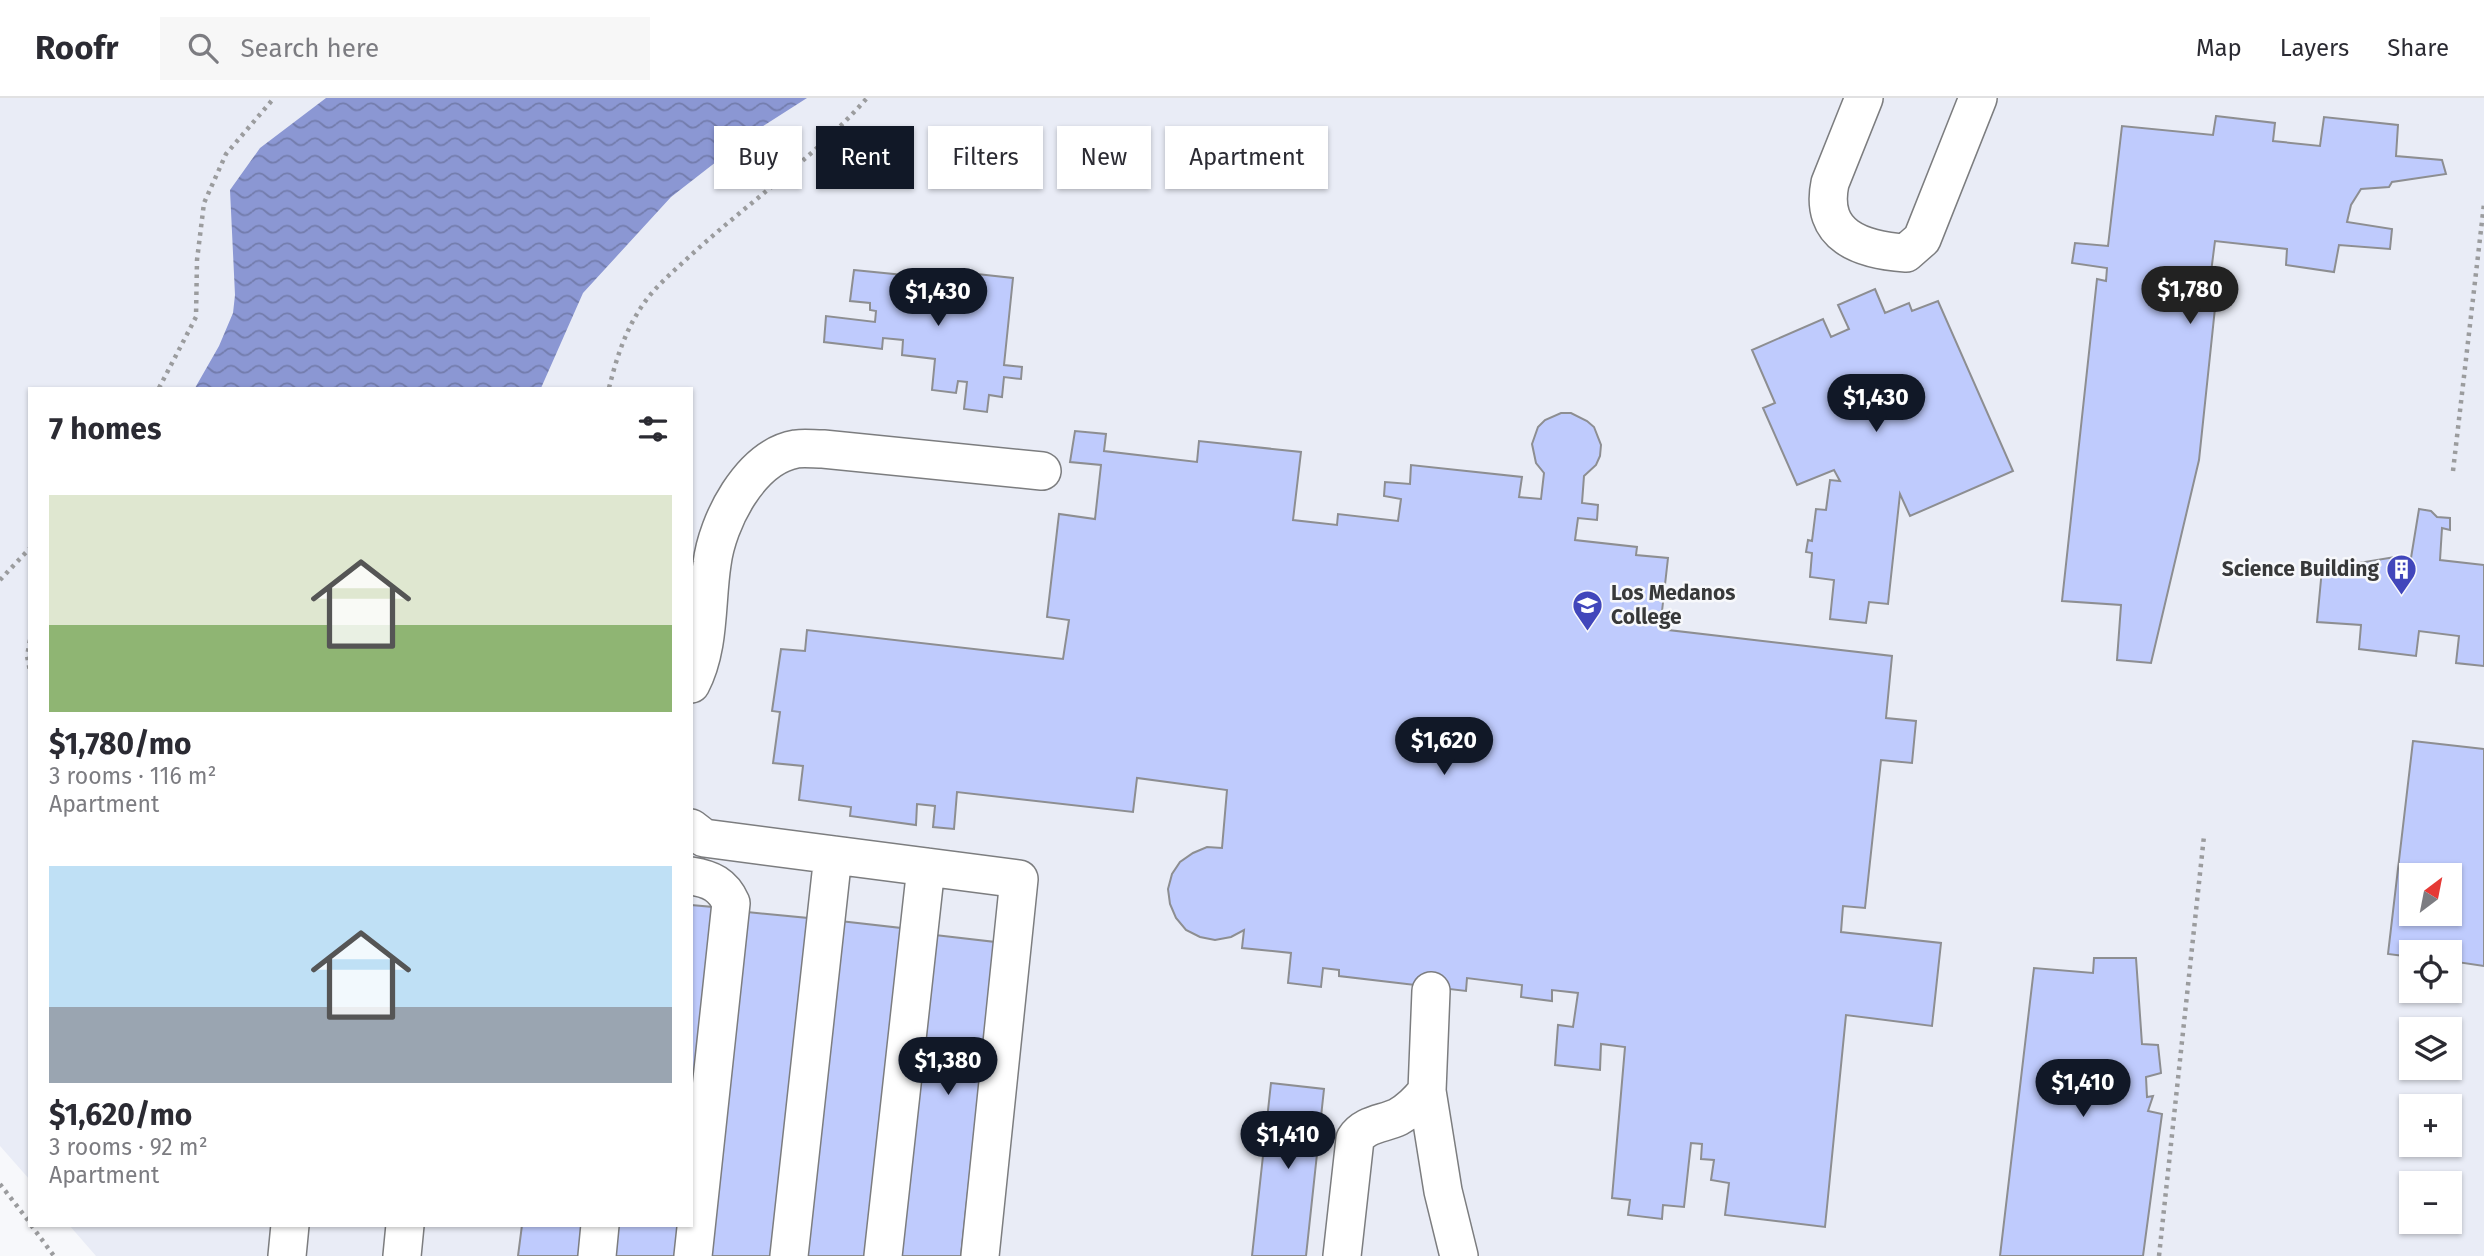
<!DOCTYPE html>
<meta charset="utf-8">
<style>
body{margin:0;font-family:"Fira Sans",sans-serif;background:#f7f7f7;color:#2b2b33;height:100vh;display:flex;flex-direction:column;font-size:26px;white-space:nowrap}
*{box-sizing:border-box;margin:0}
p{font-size:23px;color:#7c7c81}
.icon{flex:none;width:38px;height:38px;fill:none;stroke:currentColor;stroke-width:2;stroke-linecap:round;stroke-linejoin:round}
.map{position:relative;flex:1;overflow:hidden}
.drawer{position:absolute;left:28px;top:289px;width:665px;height:840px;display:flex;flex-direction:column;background:#fff;border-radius:0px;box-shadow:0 2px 5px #0004}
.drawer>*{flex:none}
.banner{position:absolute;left:714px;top:28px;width:665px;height:63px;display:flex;gap:14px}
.needle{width:46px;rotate:32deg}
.fabs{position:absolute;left:2399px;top:765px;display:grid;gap:14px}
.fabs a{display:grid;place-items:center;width:63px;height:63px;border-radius:0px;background:#fff;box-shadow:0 2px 5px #0004;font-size:35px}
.price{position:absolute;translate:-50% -60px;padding:0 16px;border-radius:24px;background:#111827;color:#fff;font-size:23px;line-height:46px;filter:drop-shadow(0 2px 4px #0008)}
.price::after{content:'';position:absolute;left:50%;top:42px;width:21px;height:16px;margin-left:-10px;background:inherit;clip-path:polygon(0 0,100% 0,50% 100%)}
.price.selected{background:#222;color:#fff}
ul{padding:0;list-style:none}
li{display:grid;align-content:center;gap:14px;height:371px;padding:0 21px}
li span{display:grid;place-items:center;height:217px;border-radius:0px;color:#555}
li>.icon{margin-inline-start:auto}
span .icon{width:126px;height:126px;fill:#fffc;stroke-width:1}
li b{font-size:30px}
h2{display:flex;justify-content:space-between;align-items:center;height:84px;padding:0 21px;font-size:30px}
.chip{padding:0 24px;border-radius:0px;background:#fff;box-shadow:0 2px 5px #0004;font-size:24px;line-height:63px}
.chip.selected{background:#111827;color:#fff}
header{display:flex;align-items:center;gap:42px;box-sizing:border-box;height:98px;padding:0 35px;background:#fff;border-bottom:2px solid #e1e1e2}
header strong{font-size:33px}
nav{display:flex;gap:38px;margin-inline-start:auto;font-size:24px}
.search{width:490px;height:63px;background:#f7f7f7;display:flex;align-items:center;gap:18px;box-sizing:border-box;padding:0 24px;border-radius:0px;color:#7c7c81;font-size:26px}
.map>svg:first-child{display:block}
.built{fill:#e9ecf6;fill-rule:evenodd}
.water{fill:url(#water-waves)}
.building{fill:#bfcbfd;stroke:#8d8e91;stroke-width:2;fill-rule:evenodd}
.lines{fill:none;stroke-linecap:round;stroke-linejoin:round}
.minor-casing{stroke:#7c7d7f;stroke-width:40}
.path{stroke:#9b9c9e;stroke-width:4.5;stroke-dasharray:3.5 5;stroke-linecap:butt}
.minor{stroke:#fff;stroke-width:37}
.labels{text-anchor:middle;stroke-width:5;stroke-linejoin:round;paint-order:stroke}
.poi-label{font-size:21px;font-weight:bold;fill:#38393a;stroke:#f7f8fb;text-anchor:end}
</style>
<header>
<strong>Roofr</strong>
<div class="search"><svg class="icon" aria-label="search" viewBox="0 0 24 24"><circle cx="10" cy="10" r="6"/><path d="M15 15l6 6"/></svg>Search here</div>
<nav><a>Map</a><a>Layers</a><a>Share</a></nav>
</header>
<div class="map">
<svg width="2484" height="1158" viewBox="0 0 2484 1158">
<defs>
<pattern id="water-waves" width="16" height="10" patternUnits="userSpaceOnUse" patternTransform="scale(1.75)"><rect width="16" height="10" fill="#8b97d3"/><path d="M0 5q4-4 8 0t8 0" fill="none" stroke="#737cac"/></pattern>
</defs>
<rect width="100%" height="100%" fill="#f7f8fb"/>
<path class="built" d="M0,0H2484V1158H96L69,1127H691V290H30V1082L0,1048ZM2412,777H2450V816H2412ZM2412,854H2450V892H2412ZM2412,931H2450V970H2412ZM2412,1008H2450V1046H2412ZM2412,1085H2450V1124H2412Z"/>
<path class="water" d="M326,0H807L757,32L671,99L583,195L541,290H195L219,248L233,215L235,197L230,92L260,50Z"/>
<path class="building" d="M2216,18L2275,25L2273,43L2320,48L2324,19L2398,27L2396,58L2442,62L2446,76L2392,84L2389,89L2361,91L2351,107L2347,124L2392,131L2390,151L2339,147L2334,174L2286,167L2287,151L2215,143L2209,190L2217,191L2199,362L2151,565L2117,562L2121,507L2062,503L2097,181L2106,183L2107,170L2072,165L2075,145L2108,148L2122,28L2213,37Z
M854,172L943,181L942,192L957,194L959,174L1013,180L1004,267L1022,269L1021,281L1004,279L1002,299L989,297L987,314L964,311L967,284L958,283L956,295L932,292L935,261L902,257L903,242L883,240L882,251L824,244L826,218L875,224L876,213L870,212V205L850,203Z
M1875,191L1885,215L1909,205L1912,213L1938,203L2013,373L1910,418L1900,396L1888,506L1869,504L1866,525L1830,521L1834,482L1810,479L1812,455L1806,454L1808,442L1812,443L1816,411L1826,412L1830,382L1840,383L1834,372L1797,387L1763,310L1775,305L1752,252L1823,221L1831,239L1849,231L1838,207Z
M1561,315H1571L1587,323L1594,329L1601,347L1600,358L1596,367L1584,378L1582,405L1598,407L1597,422L1578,420L1575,442L1637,449L1636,457L1668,460L1660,531L1892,558L1886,620L1916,623L1912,665L1881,662L1865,810L1843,808L1841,834L1941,845L1932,928L1846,917L1825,1129L1725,1117L1729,1085L1711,1082L1714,1062L1701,1061L1702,1046L1691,1045L1684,1109L1663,1107L1662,1121L1628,1117L1630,1102L1612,1100L1625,949L1601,946L1600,972L1555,967L1558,927L1573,929L1578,895L1552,892V903L1521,899L1522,887L1467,880L1466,893L1339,878V872L1323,870L1321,889L1288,885L1291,855L1242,850L1244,832L1231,839L1215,842L1200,839L1186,832L1176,820L1170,806L1168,791L1172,776L1180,764L1193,755L1207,749L1222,750L1227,692L1137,680L1133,714L957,694L954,731L933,729L935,708L917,706L916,727L850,718L851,709L799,702L803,668L773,665L780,614L772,613L781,551L805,553L807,532L1063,561L1069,522L1047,519L1059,416L1095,421L1101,367L1070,364L1075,333L1106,336L1104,353L1197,364L1199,343L1301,354L1293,422L1337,427L1338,416L1398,423L1401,401L1384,398L1385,384L1410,386L1411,367L1522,379L1519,399L1541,401L1544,375L1536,365L1532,346L1538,329L1545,322Z
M2419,411L2431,413L2437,419L2450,420V432L2442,430L2440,462L2484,467V568L2456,565L2459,538L2419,533L2416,558L2359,551L2361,527L2317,524L2322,471L2401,458L2411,460Z
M2413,643L2484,651V868L2450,863V854H2412V859L2388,856ZM2412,777H2450V816H2412Z
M691,807L713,809L691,1007Z
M747,814L808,820L771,1158H709Z
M840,823L901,830L865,1158H804Z
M935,837L995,844L961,1158H900Z
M2094,860H2136L2142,946L2158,947L2161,975L2146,979L2147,999L2153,998L2148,1013L2162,1016L2143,1158H2000L2034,870L2093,875Z
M1271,985L1324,991L1306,1158H1252Z
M522,1127H583L579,1158H518Z
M617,1127H678L675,1158H613Z"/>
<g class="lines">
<defs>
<path id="minor" d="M1864,0L1830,85C1819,138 1861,152 1906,155L1922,141L1978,0
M691,586C710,550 706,505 712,466C717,424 750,359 796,351C804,350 814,351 823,351L1042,373
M691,730L704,740L1019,781L980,1158
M691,778C711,781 723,787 731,805L693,1158
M1431,893L1427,993L1443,1093L1459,1158
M287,1158L290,1127
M402,1158L405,1127
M597,1158L600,1127
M789,1158L833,757
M883,1158L926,769
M1342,1158L1355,1041C1364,1026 1383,1026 1398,1019C1411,1012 1419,1003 1427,993"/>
</defs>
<use href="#minor" class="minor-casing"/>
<path class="path" d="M159,290L196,219L197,162L204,105L226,56L274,0
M609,290C616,262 624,236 640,211C653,190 673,174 691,157C749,104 815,59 867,0
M2453,373L2484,106
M0,482L30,450
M30,542L27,558L30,573
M0,1086L30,1125
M31,1127L54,1158
M2159,1158L2204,738"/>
<use href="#minor" class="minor"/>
</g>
<defs>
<symbol id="building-pin" viewBox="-11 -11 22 30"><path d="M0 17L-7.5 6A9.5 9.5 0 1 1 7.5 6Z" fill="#4146bb" stroke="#f7f8fb"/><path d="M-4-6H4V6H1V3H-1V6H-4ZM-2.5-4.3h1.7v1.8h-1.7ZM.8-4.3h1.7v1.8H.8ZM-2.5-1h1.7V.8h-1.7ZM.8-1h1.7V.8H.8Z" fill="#fff"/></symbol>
<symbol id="university-pin" viewBox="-11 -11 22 30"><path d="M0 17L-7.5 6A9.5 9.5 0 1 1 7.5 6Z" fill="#4146bb" stroke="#f7f8fb"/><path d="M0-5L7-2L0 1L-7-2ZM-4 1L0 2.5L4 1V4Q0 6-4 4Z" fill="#fff"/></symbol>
</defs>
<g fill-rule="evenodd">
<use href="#building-pin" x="2384" y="454" width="35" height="47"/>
<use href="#university-pin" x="1570" y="490" width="35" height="47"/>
</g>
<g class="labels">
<g class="poi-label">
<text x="2379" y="478">Science Building</text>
<text x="1611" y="502" text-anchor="start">Los Medanos<tspan x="1611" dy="24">College</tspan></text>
</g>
</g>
</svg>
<div class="fabs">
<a><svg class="needle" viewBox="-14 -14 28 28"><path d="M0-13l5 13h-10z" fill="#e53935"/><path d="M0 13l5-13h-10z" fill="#7c7c81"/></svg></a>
<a><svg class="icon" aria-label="locate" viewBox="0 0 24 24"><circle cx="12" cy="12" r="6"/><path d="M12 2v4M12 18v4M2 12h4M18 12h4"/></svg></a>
<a><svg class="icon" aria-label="layers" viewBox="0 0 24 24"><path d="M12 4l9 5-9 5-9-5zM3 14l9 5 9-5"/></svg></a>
<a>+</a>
<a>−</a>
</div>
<b class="price selected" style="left:2190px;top:228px">$1,780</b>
<b class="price" style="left:938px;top:230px">$1,430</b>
<b class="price" style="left:1876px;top:336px">$1,430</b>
<b class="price" style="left:1444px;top:679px">$1,620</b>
<b class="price" style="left:948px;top:999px">$1,380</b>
<b class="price" style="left:2083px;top:1021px">$1,410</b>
<b class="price" style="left:1288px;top:1073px">$1,410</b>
<div class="banner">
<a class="chip">Buy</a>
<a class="chip selected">Rent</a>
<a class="chip">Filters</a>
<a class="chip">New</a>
<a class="chip">Apartment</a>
</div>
<section class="drawer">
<h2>7 homes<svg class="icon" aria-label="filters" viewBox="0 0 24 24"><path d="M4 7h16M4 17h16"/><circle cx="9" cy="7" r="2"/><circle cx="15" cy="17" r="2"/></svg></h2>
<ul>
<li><span style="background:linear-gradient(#dfe7d0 60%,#8fb573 0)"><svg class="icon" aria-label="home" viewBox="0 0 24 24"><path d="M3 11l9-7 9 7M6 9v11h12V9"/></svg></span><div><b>$1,780/mo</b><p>3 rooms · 116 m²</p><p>Apartment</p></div></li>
<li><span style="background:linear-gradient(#bfe0f5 65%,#9aa5b1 0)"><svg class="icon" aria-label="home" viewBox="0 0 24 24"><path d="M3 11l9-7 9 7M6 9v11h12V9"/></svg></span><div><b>$1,620/mo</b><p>3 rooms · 92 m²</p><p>Apartment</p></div></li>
</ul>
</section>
</div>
